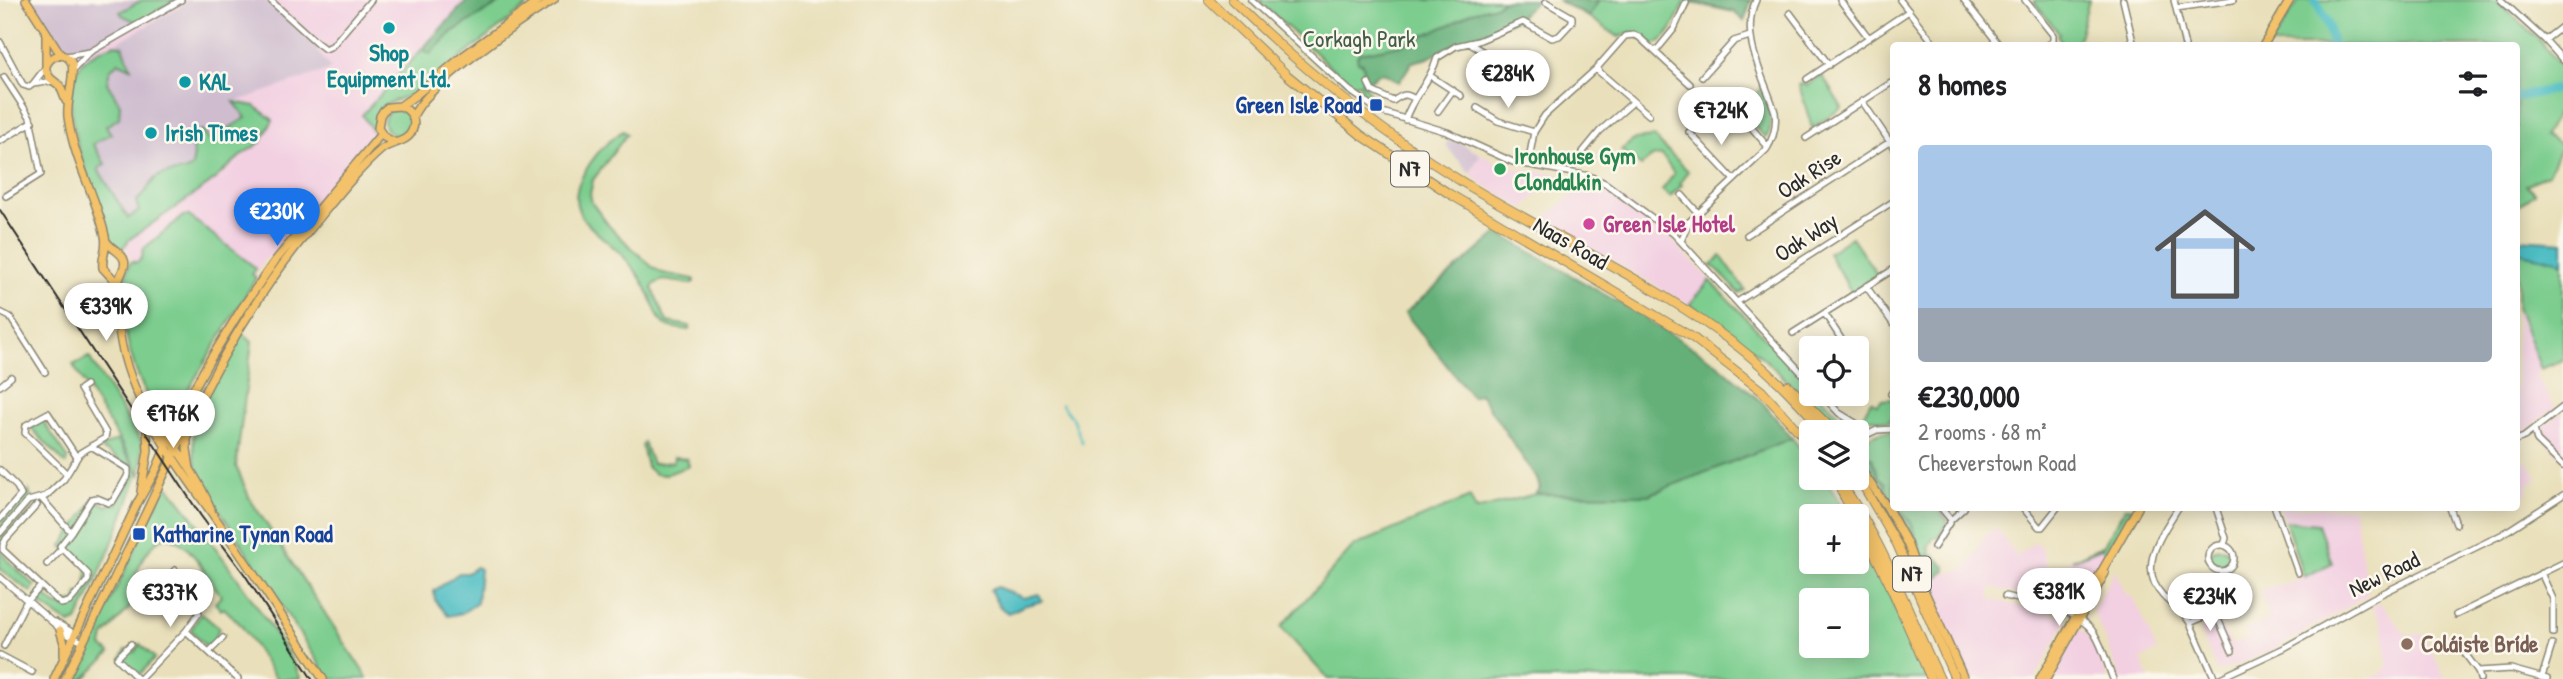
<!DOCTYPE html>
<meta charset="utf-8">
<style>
body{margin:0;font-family:"Patrick Hand",sans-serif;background:#f2f2f2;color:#202124;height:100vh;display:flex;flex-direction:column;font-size:26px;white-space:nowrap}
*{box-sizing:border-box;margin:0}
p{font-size:23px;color:#757577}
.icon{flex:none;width:38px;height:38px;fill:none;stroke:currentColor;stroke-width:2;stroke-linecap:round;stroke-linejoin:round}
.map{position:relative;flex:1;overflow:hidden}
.drawer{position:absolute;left:1890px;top:42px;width:630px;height:469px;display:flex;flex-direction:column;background:#fff;border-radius:7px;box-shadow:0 4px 18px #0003}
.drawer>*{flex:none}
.controls{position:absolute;left:1799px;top:336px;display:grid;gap:14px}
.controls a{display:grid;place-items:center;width:70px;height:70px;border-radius:7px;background:#fff;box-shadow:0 4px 18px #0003;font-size:35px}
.price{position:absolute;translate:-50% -60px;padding:0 16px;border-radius:24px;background:#fff;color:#222;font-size:23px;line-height:46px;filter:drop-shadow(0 2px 4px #0008)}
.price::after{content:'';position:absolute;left:50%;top:42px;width:21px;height:16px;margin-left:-10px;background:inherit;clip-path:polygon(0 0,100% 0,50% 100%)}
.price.selected{background:#1a73e8;color:#fff}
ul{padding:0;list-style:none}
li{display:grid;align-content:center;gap:14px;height:371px;padding:0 28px}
li span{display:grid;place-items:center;height:217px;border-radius:7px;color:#555}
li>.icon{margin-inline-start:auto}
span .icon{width:126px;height:126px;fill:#fffc;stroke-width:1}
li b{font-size:30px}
h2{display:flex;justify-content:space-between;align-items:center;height:84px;padding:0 28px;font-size:30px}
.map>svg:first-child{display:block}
.built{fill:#f2cfe1}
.industrial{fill:#cfbdcf}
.green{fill:#7ccd8e;stroke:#547c5c;stroke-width:2;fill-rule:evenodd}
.forest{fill:#65b079;stroke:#486e52;stroke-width:2}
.water{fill:#4ebdc3;stroke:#3c7477;stroke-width:2}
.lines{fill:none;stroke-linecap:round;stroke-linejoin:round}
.stream{stroke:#4ebdc3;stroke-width:2}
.river{stroke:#4ebdc3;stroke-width:9}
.minor-casing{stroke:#8a8673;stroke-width:8}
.major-casing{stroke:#8a8673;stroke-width:10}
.highway-casing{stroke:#8a8673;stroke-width:10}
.minor{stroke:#fff;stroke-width:5}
.major{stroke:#f3c26a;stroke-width:7}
.highway{stroke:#f3c26a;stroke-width:8}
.tram{stroke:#2b2b2b;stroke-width:2}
.culture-dot{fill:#0f9aa8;stroke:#fbf7ec;stroke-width:2.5}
.transit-dot{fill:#1a4fb4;stroke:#fbf7ec;stroke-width:2.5}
.leisure-dot{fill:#2e9e5b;stroke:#fbf7ec;stroke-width:2.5}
.hotel-dot{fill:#d1479c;stroke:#fbf7ec;stroke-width:2.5}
.education-dot{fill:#8d6e63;stroke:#fbf7ec;stroke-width:2.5}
.labels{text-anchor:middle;stroke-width:5;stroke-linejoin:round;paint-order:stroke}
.shield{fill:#fbf7ec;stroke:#696865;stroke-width:2}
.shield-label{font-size:21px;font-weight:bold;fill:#2b2b2b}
.park-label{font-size:23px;fill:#435c49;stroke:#fbf7ec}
.culture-label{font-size:23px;font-weight:bold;fill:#0d838f;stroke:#fbf7ec;text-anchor:start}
.transit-label{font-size:23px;font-weight:bold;fill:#164399;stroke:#fbf7ec;text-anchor:end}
.leisure-label{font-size:23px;font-weight:bold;fill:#27864d;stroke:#fbf7ec;text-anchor:start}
.street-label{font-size:23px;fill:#2b2b2b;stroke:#fbf7ec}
.hotel-label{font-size:23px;font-weight:bold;fill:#b23c85;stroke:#fbf7ec;text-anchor:start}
.education-label{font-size:23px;font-weight:bold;fill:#785e54;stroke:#fbf7ec;text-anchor:start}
</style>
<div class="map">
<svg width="2563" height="679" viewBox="0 0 2563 679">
<rect width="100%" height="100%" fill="#fbf7ec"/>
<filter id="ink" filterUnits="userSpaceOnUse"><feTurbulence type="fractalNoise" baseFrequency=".0143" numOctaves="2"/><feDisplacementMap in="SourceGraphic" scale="14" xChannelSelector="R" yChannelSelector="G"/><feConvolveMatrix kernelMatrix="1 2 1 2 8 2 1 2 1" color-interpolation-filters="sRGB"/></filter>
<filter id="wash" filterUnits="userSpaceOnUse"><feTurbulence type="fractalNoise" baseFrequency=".00686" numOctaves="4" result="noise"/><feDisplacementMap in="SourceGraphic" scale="28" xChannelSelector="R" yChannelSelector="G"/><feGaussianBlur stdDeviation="1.57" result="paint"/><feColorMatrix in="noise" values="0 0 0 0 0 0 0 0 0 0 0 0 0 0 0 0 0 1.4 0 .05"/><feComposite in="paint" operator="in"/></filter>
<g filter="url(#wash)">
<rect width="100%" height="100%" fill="#e9e0bb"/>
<path class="built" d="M22,0H467L362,114L377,137L271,257L263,260L262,266L257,270L256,278L252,274V265L189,216H183L151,241L142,250L143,256L139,262L134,263L126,249H122L130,239L209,184L243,154L261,142L273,120L255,106L128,218L107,232L83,145L82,70L71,49Z
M1451,138L1498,163L1519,169L1560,174L1523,208L1482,184L1470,173L1445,145Z
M1591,179L1605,187L1658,225L1710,280L1689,305L1543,220Z
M2516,307L2541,369L2535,375L2556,407L2526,430L2517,434Z
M2563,412V459L2538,433L2540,429Z
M2516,457L2519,464L2528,461L2538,478L2526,486L2527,492L2517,499Z
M2280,508H2354L2368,595L2273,650L2218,672L2199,628L2217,621L2232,644L2248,638L2245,629L2269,619L2260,590L2294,581L2331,563L2318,524L2285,521Z
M1996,528L2017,556L2034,543L2041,546L2047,568L2050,570L2101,548L2107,552L2081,596L2073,599L2053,600L2052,603L1991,587L1990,599L2061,616L2067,620L2034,679H1968L1937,609L1933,578L1967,567L1985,536Z
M2115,571L2127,597L2132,596L2157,651L2141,659L2149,679H2121L2093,610Z
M2382,604L2406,635L2422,634L2446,679H2366L2379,675L2388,666L2382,623L2372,605Z
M2079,630L2085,632L2096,648L2107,679H2052Z"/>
<path class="industrial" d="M28,0H142L121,12L135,23L129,27L91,49L66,53L56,49Z
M187,0H265L314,46L331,69L235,102L246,118L208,141L189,137L199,154L198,163L143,210L128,218L98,168L93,144L110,134L106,126L120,104L107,83L110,70L118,62L130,68L121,45L114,44L179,8Z
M1451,138L1480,154L1470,173L1445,145Z"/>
<path class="green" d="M142,0H175L138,23L122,15L120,12Z
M505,0H535L418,91C393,105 370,99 377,137L362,115L422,49L430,53L452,32Z
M1258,0H1537L1517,19L1443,49L1428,58L1412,62L1399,82L1384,73L1377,74L1371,80L1363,81L1365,87L1375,100L1372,101L1362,93L1360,83L1350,85Z
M1557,0H1751L1744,21L1734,12L1691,3L1689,7L1683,4C1677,19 1670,39 1653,45L1631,32L1619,37L1589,17L1596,3L1588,17Z
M2036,0H2089L2077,45H2054L2061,40L2057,35L2059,33L2034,2Z
M2299,0H2496L2539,40L2563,69V103L2545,136L2562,145L2548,174L2526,185L2535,193L2517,207L2516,46L2271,45Z
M114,44L123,46L131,68L118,62L110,70L107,83L120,104L119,118L106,126L111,134L93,144L105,164L98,169L128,218L139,211L136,201C151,191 147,182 159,176C170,170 181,175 192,167L194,154L188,138L202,130L209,140L246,118L234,102L255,106L273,120L261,142L243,154L209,184L130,239L122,249L113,243L108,233C94,191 51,102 82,63C89,54 103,49 114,44Z
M1822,75L1842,108L1812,128L1799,85L1804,83L1806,86Z
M1761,87C1767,103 1776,122 1766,138L1740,112L1751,98L1756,101L1759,98L1757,94Z
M384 122a13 13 0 1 1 26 0a13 13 0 1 1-26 0Z
M623,131L627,134L593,180L590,194L592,203L610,227L651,266L662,273L694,279V282L690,284C676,283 660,274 652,288L667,322L690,326L689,330C658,327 661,323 650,296C645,285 638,273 630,264C607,233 554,218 586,170C594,156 609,139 623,131Z
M1654,137L1688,171L1680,183L1682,185L1670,197L1662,190L1674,174L1662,155L1652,157L1641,166L1621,150L1635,139Z
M183,216H189L252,265L256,269L252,274L256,278L173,415L160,409L155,401L151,403C130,366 113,304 130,263L133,261L134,263C141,261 144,257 142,250Z
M1852,237L1878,276L1852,293L1828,253Z
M2517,252L2563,262V360L2541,369L2517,307Z
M1721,256L1745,290L1739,293L1717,269L1711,266Z
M1710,280L1811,386V394H1818L1837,414L1857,426L1863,434L1857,435V432H1837C1792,385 1747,336 1689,305Z
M241,332L252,342L236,466L250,499L368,679H329L202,483C176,424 213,382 241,332Z
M89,357L142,443L141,475L73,365Z
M1893,399V415L1889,422L1862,417L1871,401L1877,405L1881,400Z
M43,421L68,458L66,464L31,428Z
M1882,432H1893L1894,508H1939L1947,521L1939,538L1934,537L1928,547L1931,550L1927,557L1933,600L1917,564L1857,461V448L1866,438Z
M1792,438L1811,462V478H1824L1850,516H1811V562H1857V529L1885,584L1927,679H1328L1281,627L1354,546L1470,497L1476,510L1535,494L1648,495ZM1811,600H1857V646H1811Z
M117,440L138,474C121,524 101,573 77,621L70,624L37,602L36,596L42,593L56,605L63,607L71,602L75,604L78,593H84L86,590L87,568L62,546L92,502L96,500L107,506L114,503L117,504L132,478L126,464L100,448Z
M644,443L652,464L673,462L674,457L687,459L689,466L665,475L655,474L647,467L642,446Z
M166,485C186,503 298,660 300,679H276L241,625L224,608L221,610L215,603L221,596C209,579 178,517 153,545C142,557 136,574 130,589L139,597L104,636L102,646L110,653L84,679H73Z
M29,491L33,506L0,544V522L24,499Z
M2125,508H2133L2107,552L2101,548L2072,560L2104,545Z
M2285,521L2318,524L2332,563L2304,577Z
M2210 558a10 10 0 1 1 20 0a10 10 0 1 1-20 0Z
M0,549L7,560L35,586L31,592L0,569Z
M201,613L219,628L213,644L205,646L191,630Z
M140,644L155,658L141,673L136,674L121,659L126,650L135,652Z"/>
<path class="forest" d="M467,0H505L452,32L430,54L422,49Z
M1504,0H1537L1517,19L1443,49L1428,58L1412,62L1399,82L1384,73L1377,74L1371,80L1362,81L1364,68L1363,63L1358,62L1357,56L1360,53L1400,45L1451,24L1472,12L1495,6Z
M1557,0H1599L1589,17Z
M1686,0H1751L1744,21L1734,12Z
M1498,233L1635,312L1714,361L1763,403L1792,438L1648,495L1535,494L1540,488L1537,479L1480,394L1472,397L1405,313Z
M1862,454L1872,458L1879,477L1886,483L1887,493L1893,501L1894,508H1898L1912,523L1923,557L1933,554L1946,567V571L1928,584H1925L1860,461Z"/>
<path class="water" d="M2516,239L2563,242V262L2517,252Z
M476,567L480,569L477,603L462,613L448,616L435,600L434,591L459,573H467Z
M997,587L1024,598L1039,594L1042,601L1023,606L1009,613C997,608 995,598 990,590Z"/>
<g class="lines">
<path class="stream" d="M1061,404L1073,419L1082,443"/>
<path class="river" d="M2315,0L2327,22L2333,46
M2516,97L2563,88"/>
</g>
</g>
<g filter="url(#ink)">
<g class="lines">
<defs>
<path id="minor" d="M270,0L317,43L325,49L332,46L371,0
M1251,0L1349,90L1379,111L1447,132L1513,162L1589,176L1605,183L1674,234L1811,383
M1840,0L1869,38
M1900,0L1936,46
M1964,0L2000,46
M2025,0L2053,35V41L2047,46
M2123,0L2134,46
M2174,0L2185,46
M2501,0L2545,40L2563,60
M2176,8L2233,0
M1790,13L1829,65
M2545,40L2563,26
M0,42L23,85L29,87L33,84L54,81
M1469,43L1527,79
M1656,51L1674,29L1686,3
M66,56L90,52
M1596,69L1649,115
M72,71L90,52L181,0
M4,77L30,117L41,174L6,196
M1432,77L1461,96
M1702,77L1734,41L1750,36
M1807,79L1909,11
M1368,83L1372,91L1393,101C1403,94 1405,93 1415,99
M33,84L46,67
M1752,94L1739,108V113L1768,147
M1862,101L1894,148
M1477,108L1498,121L1534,132
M1438,111L1453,90
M1405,120C1413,95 1429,85 1437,58L1456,46L1478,41L1523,22L1552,38L1559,36L1572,22V17L1546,2
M1689,132L1734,180
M1806,138L1894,81
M0,141L32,122
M1582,153L1600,131L1632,103
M1528,165L1534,132L1545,115L1596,69L1625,36L1634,35L1639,37L1690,84
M1682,195L1698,213
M1667,228L1689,222L1766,150C1774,138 1777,127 1775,112C1764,77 1739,36 1756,0
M1747,235L1894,139
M1681,241L1689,222
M1866,286L1894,325
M1737,302L1894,201
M0,312L10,317L45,372
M1825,314L1847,348
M1793,333L1894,269
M0,386L11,377
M1821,394L1839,413L1857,424L1864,436
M1891,394L1894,390
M2534,429L2537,441L2563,466
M1862,437L1877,430L1894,429
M2516,440L2524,437L2563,407
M0,470L17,487L21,495L0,519
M67,474L25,433L26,425L48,413L76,456
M42,499L71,532L92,499L97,498L109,503L113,501L128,475V469L91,446
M37,505L6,539L3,545V550L61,604L69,602L76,594
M1941,508L1951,520
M2023,508L2039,527H2042L2057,508
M2178,508C2162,534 2136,567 2163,596C2172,606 2183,611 2190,623L2215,679
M2216,508L2226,538L2224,545
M2275,508L2298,573
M2450,508L2456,524
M71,532L60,546L88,574V580L79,591
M0,533L28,501L46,496L64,479L80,453L105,438L106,433L80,389L86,385
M2208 558a13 13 0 1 1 26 0a13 13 0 1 1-26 0Z
M1934,547L1951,520L1964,508
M47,564L61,549
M2541,573L2553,599V633
M0,577L66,634L83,642
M2005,596C2032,603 2077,607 2094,633C2103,647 2107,664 2113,679
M2211,603L2232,651
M142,606L175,570
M2456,615L2563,563
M55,622L70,631L74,637
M2190,623L2215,612
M186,631L238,679
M2457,643L2478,671L2480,679
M131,644L117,658L138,679
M4,646L25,604L41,586
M209,652L223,638
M0,655L32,672
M2478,671L2511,669L2547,679
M2542,677L2552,645
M140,679L186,631L199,613L195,604L168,579
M2218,679L2284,648L2373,598L2501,535L2563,495"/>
<path id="major" d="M26,0L61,55
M46,33V71L50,78L60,86L66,101
M2263,46L2290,0
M47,64C52,54 67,51 72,64C75,74 66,103 68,117C74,162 96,195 105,236C108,248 101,257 103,268L118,284
M413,117C424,86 523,19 554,0
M394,142L384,137L378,128L380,116L383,111L388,107L400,106L416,95L463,56L540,0
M106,241C111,249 122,252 124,260C127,267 119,275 118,284C115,320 121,355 135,388C155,437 186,476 216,519C253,572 288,625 323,679
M152,418L168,421L177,417
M152,421C174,440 200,482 211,509
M187,429V449L190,469
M1857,464L1887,507L1907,543L1924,590L1964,679
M141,491L148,451L146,413
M60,630L64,643V656
M54,679L138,502L155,472L181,412L208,363L242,308L275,261L381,134
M65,679C94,620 123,561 151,502C199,401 238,316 311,228C332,203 357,170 382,149C391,142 407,143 412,131C417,120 411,110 400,106
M2040,679L2138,508
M2046,679L2105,573"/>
<path id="highway" d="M1209,0L1287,75L1361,135L1448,193L1692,337L1762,391L1811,445
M1232,0C1301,68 1374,127 1456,178C1543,232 1638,274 1721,334C1760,361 1794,396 1825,432
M1788,385L1835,432
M1857,440H1858
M1857,475L1897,544L1955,679
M1837,478C1883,539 1907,611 1940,679
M1841,491L1855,516
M1857,520L1889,583L1931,679"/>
</defs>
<use href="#minor" class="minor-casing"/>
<use href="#major" class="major-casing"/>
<use href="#highway" class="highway-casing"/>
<use href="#minor" class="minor"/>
<use href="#major" class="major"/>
<use href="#highway" class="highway"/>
<path class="tram" d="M0,210L201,516L245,575L312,679"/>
</g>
</g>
<g class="culture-dot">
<circle cx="389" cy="28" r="7"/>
<circle cx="185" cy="82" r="7"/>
<circle cx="151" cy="133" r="7"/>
</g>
<g class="transit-dot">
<rect x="1369" y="98" width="14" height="14" rx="3.5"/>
<rect x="132" y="527" width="14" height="14" rx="3.5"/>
</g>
<circle class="leisure-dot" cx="1500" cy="169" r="7"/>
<circle class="hotel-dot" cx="1589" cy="224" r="7"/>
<circle class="education-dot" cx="2407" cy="644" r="7"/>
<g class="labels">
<g class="shield">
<rect x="1391" y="151.5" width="38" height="35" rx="5"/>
<rect x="1893" y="556.5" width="38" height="35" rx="5"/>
</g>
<g class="shield-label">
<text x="1410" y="176">N7</text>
<text x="1912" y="581">N7</text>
</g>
<g class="park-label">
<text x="1359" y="47">Corkagh Park</text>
</g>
<g class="culture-label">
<text x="389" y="61" text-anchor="middle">Shop<tspan x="389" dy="26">Equipment Ltd.</tspan></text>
<text x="199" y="90">KAL</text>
<text x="165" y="141">Irish Times</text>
</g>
<g class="transit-label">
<text x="1362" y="113">Green Isle Road</text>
<text x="153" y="542" text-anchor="start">Katharine Tynan Road</text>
</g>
<g class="leisure-label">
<text x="1514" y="164">Ironhouse Gym<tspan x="1514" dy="26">Clondalkin</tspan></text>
</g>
<g class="street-label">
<text transform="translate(1809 174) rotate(-33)" y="8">Oak Rise</text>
<text transform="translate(1806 237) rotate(-33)" y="8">Oak Way</text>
<text transform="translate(1571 243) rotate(30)" y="8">Naas Road</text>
<text transform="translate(2384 574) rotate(-26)" y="8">New Road</text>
</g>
<g class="hotel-label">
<text x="1603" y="232">Green Isle Hotel</text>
</g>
<g class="education-label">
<text x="2421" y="652">Coláiste Bríde</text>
</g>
</g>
</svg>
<div class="controls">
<a><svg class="icon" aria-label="locate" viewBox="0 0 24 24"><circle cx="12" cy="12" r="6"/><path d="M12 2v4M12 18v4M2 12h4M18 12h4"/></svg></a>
<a><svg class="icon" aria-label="layers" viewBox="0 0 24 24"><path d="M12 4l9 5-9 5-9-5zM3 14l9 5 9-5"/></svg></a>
<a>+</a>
<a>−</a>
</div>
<b class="price" style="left:1508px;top:110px">€284K</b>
<b class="price" style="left:1721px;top:147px">€724K</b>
<b class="price selected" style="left:277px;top:248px">€230K</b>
<b class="price" style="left:106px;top:343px">€339K</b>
<b class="price" style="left:173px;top:450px">€176K</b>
<b class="price" style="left:2059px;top:628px">€381K</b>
<b class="price" style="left:170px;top:629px">€337K</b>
<b class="price" style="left:2210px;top:633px">€234K</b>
<section class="drawer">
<h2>8 homes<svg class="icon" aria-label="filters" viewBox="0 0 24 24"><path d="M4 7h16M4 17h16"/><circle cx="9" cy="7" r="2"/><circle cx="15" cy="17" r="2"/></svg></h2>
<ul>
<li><span style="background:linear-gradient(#a9c7e8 75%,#9aa5b1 0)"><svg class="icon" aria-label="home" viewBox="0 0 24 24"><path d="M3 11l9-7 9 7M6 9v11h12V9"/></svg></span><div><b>€230,000</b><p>2 rooms · 68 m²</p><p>Cheeverstown Road</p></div></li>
</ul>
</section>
</div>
